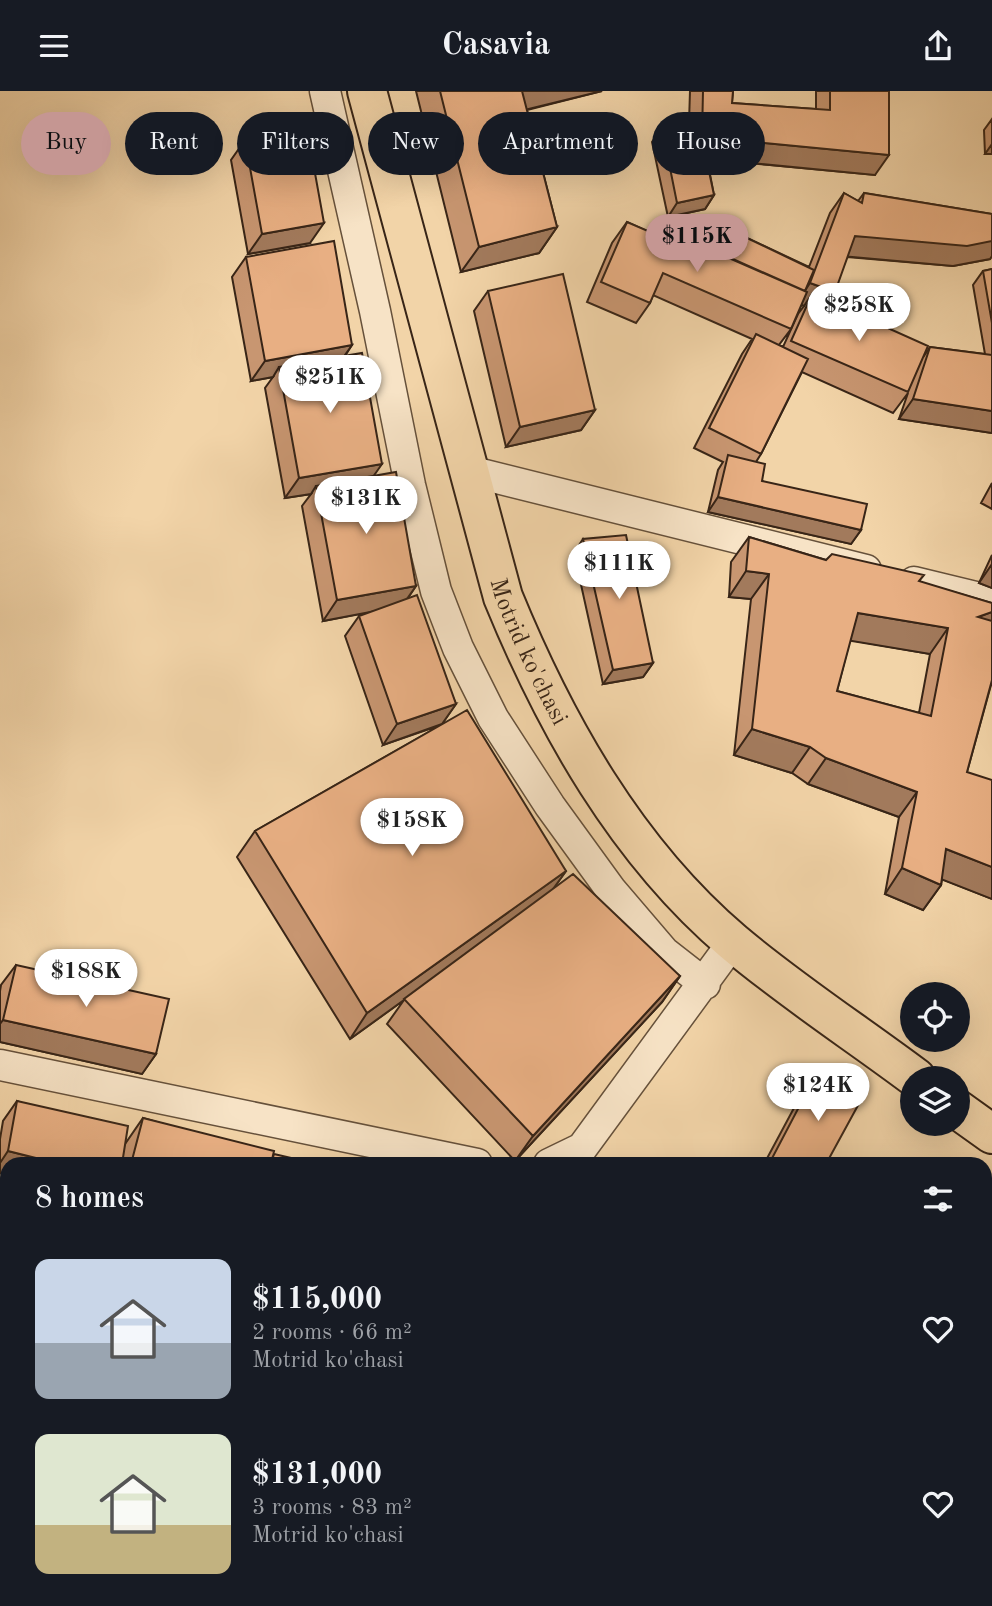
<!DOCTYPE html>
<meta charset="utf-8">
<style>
body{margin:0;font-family:"Old Standard TT",serif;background:#242831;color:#f1f3f6;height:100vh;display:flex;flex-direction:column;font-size:26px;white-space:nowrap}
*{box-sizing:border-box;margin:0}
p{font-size:23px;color:#9ea1a6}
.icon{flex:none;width:38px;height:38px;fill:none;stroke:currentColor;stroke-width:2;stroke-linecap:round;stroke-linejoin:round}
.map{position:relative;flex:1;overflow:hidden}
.sheet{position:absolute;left:0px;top:1066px;width:992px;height:450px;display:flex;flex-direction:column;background:#171b24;border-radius:21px 21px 0 0;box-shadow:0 7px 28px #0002}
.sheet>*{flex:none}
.hud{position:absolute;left:21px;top:21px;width:950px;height:63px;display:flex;gap:14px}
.controls{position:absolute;left:900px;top:891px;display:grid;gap:14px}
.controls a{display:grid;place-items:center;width:70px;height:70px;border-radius:50%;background:#171b24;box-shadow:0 7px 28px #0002;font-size:35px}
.price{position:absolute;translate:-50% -60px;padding:0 16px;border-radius:24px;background:#fff;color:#222;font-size:23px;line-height:46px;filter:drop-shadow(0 2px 4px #0008)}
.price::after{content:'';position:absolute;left:50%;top:42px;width:21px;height:16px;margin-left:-10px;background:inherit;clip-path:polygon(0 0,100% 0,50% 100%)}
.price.selected{background:#c59692;color:#111}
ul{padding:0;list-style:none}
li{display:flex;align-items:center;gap:21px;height:175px;padding:0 35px}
li span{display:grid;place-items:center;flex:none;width:196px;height:140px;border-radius:14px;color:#555}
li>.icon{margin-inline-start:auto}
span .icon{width:84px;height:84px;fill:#fffc;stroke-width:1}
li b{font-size:30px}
h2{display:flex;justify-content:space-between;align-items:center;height:84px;padding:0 35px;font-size:30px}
.chip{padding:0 24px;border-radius:32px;background:#171b24;box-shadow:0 7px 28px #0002;font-size:24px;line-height:63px}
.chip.selected{background:#c59692;color:#111}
header{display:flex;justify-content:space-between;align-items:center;height:91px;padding:0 35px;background:#171b24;font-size:32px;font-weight:600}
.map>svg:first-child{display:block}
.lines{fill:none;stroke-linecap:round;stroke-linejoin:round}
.service-casing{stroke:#66513b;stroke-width:19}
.minor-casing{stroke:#66513b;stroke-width:33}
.primary-casing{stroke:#382517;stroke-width:42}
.service{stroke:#f7e3c6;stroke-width:16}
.minor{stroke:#f7e3c6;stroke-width:30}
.primary{stroke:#f2d4a8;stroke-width:38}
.wall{fill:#c89671;stroke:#382517;stroke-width:2;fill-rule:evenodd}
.shaded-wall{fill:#a27a5c;stroke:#382517;stroke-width:2}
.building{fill:#e8af83;stroke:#382517;stroke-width:2;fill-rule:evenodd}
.labels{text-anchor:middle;stroke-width:5;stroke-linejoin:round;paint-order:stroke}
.street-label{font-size:24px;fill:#382517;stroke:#f7e3c6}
</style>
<header><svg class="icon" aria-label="menu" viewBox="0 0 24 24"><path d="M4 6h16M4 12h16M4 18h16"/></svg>Casavia<svg class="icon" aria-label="share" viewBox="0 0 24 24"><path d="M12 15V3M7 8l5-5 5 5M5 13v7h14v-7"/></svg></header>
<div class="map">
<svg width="992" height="1515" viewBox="0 0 992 1515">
<rect width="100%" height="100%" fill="#f2d4a8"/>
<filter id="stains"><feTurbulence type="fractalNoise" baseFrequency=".00286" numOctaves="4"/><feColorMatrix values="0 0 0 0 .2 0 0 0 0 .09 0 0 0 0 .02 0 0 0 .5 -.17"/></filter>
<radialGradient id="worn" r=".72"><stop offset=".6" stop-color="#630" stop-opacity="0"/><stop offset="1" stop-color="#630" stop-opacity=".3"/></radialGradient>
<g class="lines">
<defs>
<path id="service" d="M11,1515L12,1508
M397,1515L398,1508"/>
<path id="minor" d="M325,0L375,220L410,394L436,500L458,557L493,627L550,715L611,799L664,861L705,893
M469,380L866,479
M914,491L992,510
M0,974L477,1073
M549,1073L582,1057L733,851"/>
<g id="primary">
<path id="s1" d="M367,0L503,506C555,633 626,760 733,851C791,900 856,942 916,987"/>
<path d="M957,1018L992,1043"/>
</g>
</defs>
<use href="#service" class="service-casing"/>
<use href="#minor" class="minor-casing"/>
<use href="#primary" class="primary-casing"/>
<use href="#service" class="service"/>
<use href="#minor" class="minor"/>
<use href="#primary" class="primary"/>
</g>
<path class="wall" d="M416,0H602L527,19L557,136L539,162L461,181Z
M690,0H733L732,12L816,18V0H889L875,84L707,68L714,104L705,118L668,126L652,51L662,37L689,32Z
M992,28V63H985L984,39Z
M245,49L310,152L248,163L231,69Z
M844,102L858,110L864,102L992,123V165L990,168L953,175L847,166L828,210L924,265L930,256L985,263L973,194L983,180L992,178V342L899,328L908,302L893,322L802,281L761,363L756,371L762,390L861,439L851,453L708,421L718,379L723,371L694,357L742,263L752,248L653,204L650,212L636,232L587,211L612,152L627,131L649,141L653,134L712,159L716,151L726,137L809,176L830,122ZM801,214L804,215L798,223L783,256L779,254L791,238Z
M246,166L352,254L345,265L373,385L416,495L408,507L456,613L442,633L566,780L553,798L680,885L662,911L515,1070L387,933L404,909L350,948L237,766L255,740L441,634L383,654L345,545L359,525L369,521L323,530L302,415L311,403L285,407L265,297L273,286L251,290L232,186Z
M488,200L595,319L581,339L506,356L474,220Z
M992,392V418L981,412Z
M749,446L826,469L919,491L992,512V594H991L967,681L992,808L942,788L941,794L923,819L885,803L899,726L808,693L792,682L734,664L751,508L729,506L731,471ZM850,549L930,563L919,622L837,600Z
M583,448L653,572L643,586L603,593L574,462Z
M992,464V497L979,492Z
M16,874L156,963L142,983L0,951V900L1,894Z
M820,976L826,1073H764L802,1002Z
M17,1010L125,1053L143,1027L273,1065L317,1073H7L0,1082V1048L3,1030Z
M985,1115L992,1120V1217L985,1212Z
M985,1250L992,1254V1492L988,1498L985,1497Z
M184,1508H266L264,1515H182Z
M567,1508H753L751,1515H565Z"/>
<path class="shaded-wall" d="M521,0H602L504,24Z
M702,46L889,64L875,84L688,66Z
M992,53V63H985Z
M714,104L705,118L668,126L677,112Z
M324,132L310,152L248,163L262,143Z
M557,136L539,162L461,181L479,156Z
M855,145L992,150V165L990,168L953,175L841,165Z
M810,192L835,201L821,221L812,203L804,215L797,212Z
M352,254L338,274L279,276L273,286L251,290L265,270Z
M913,308L992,320V342L899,328Z
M595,319L581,339L506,356L520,336Z
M382,373L368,393L316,395L311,403L285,407L299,387Z
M718,406L861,439L851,453L708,421Z
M992,473V497L979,492Z
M746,480L769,483L751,508L729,506Z
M416,495L402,515L323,530L337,509Z
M992,521V534L978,526Z
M858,522L948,537L930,563L840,548Z
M653,572L643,586L603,593L613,579Z
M456,613L442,633L383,654L397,633Z
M752,638L810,656L792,682L734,664Z
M826,667L917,701L899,726L808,693Z
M946,758L992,776V808L928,783Z
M902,777L941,794L923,819L885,803Z
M566,780L548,805L350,948L367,922Z
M680,885L662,911L515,1070L533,1045Z
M3,929L156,963L142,983L0,951V933Z
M8,1060L60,1073H7V1083L0,1082V1072Z
M985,1307L992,1310L985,1320Z
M445,1508H468L464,1513Z
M575,1508H586L611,1515H571Z"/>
<path class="building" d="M440,0H522L557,136L479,156Z
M703,0H733L732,12L830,19V0H889V64L702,46Z
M698,29V52H703L714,104L677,112L662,37Z
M307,38L324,132L262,143L245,49Z
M844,102L862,112L864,102L992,123V150L967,155L855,145L835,201L810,192Z
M627,131L650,141L653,134L807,201L791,238L663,182L650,212L601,191Z
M726,137L814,179L805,200L715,160Z
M334,150L352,254L265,270L246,166Z
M992,178V232L983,180Z
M563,183L595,319L520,336L488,200Z
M812,203L928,255L908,301L791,250Z
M756,243L808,268L761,363L709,337Z
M930,256L992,264V320L913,308Z
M362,262L382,373L299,387L279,276Z
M728,364L765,373L762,390L867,413L861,439L718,406Z
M396,381L416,495L337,509L316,395Z
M626,444L653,572L613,579L583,448Z
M749,446L826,469L832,463L924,484L919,490L992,512V521L978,526L992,530V589L967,681L992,689V776L946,758L941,794L902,777L917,701L826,667L810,656L752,638L769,483L746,480ZM858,522L948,537L931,625L837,600Z
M417,504L456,613L397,633L359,525Z
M467,619L566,780L367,922L255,740Z
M573,783L680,885L533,1045L404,908Z
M16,874L169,908L156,963L3,929Z
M820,976L862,1007L826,1073H769Z
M17,1010L128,1035L122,1073H60L8,1060Z
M143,1027L274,1060L271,1073H131Z
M274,1063L317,1073H271Z
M985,1115L992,1120V1186L985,1181Z
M985,1250L992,1254V1310L985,1307Z
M0,1295L7,1297V1337L0,1361Z
M992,1311V1466L985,1463V1327Z
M192,1508H266L264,1515H190Z
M586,1508H753L751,1515H611Z"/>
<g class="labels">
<g class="street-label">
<text dy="8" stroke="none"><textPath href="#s1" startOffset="584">Motrid ko'chasi</textPath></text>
</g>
</g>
<rect width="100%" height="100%" filter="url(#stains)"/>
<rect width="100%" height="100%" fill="url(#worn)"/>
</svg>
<div class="controls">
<a><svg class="icon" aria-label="locate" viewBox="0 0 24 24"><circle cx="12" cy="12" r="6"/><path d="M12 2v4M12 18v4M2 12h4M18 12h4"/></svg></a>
<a><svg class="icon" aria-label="layers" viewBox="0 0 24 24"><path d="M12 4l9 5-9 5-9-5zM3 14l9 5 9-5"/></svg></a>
</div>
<b class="price selected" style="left:697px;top:183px">$115K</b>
<b class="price" style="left:859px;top:252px">$258K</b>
<b class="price" style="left:330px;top:324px">$251K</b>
<b class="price" style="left:366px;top:445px">$131K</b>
<b class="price" style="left:619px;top:510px">$111K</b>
<b class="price" style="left:412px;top:767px">$158K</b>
<b class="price" style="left:86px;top:918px">$188K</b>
<b class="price" style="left:818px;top:1032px">$124K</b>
<div class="hud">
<a class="chip selected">Buy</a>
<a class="chip">Rent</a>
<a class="chip">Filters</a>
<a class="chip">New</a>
<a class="chip">Apartment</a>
<a class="chip">House</a>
</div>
<section class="sheet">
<h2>8 homes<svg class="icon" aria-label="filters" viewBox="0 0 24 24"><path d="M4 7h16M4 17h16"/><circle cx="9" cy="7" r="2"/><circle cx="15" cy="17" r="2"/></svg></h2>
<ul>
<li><span style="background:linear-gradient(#c9d6e8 60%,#9aa5b1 0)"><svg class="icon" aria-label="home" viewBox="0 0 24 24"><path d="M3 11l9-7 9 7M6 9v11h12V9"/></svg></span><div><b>$115,000</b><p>2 rooms · 66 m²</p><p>Motrid ko'chasi</p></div><svg class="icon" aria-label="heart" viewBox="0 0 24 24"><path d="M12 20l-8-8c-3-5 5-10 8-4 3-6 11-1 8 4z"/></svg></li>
<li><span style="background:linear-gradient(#dfe7d0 65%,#c2b280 0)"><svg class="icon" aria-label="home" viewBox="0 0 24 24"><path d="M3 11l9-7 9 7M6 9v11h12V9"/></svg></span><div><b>$131,000</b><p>3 rooms · 83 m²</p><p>Motrid ko'chasi</p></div><svg class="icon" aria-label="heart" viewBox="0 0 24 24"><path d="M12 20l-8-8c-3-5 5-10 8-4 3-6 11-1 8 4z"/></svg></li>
</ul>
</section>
</div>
